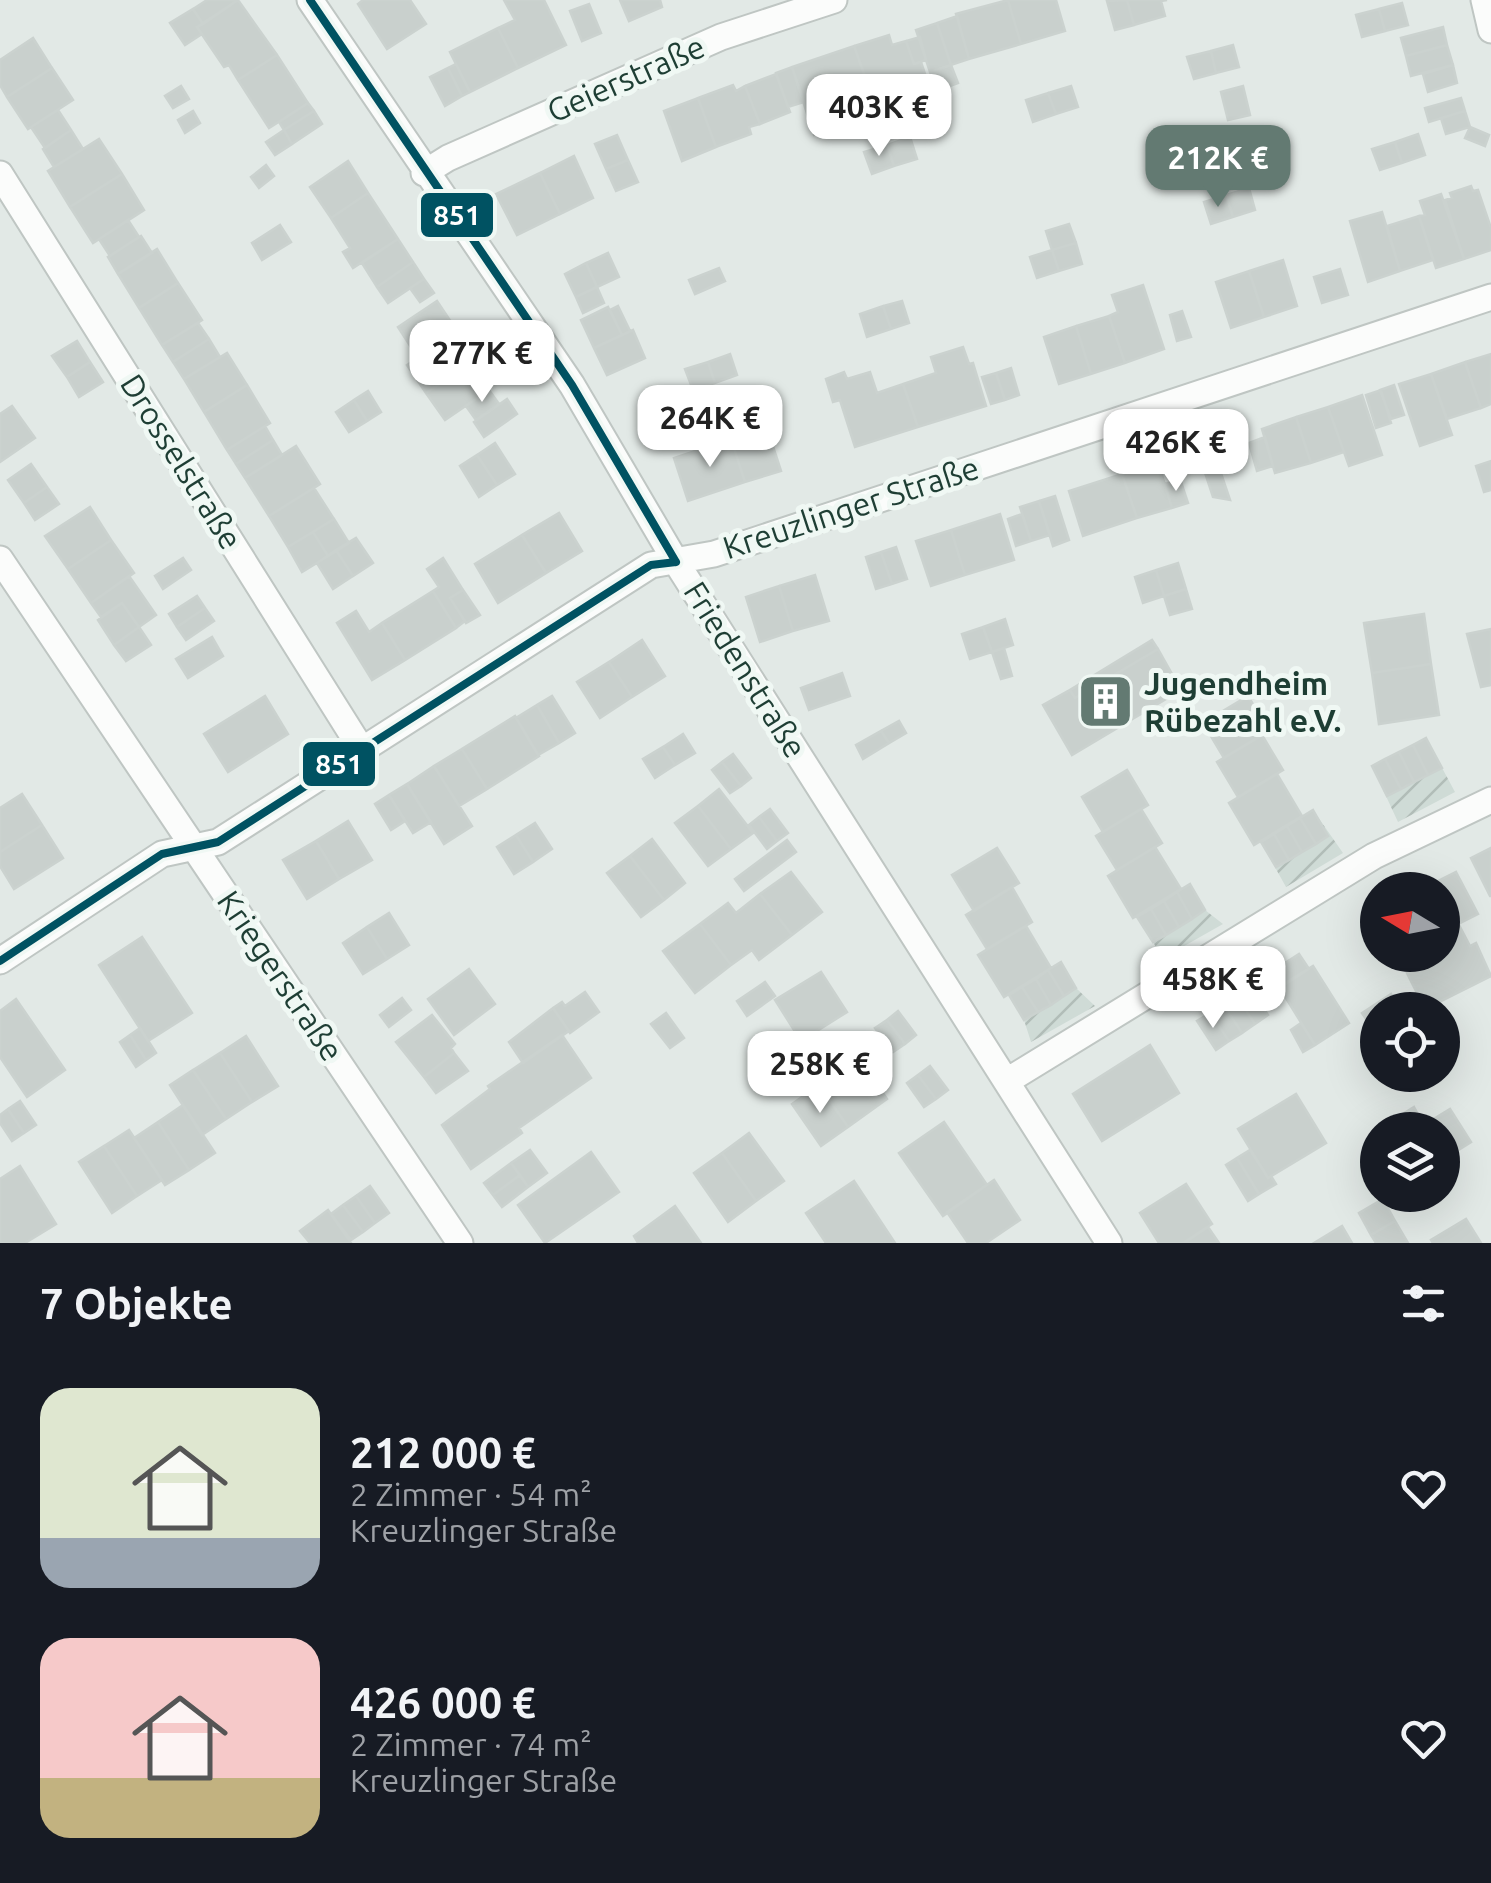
<!DOCTYPE html>
<html lang="de">
<meta charset="utf-8">
<style>
body{margin:0;font-family:Ubuntu,sans-serif;background:#20242c;color:#f1f3f6;height:100vh;display:flex;flex-direction:column;font-size:38px;white-space:nowrap}
*{box-sizing:border-box;margin:0}
p{font-size:32px;color:#9ea1a6}
.icon{flex:none;width:55px;height:55px;fill:none;stroke:currentColor;stroke-width:2;stroke-linecap:round;stroke-linejoin:round}
.map{position:relative;height:1243px;overflow:hidden}
.side{display:flex;flex-direction:column;background:#171b24;flex:1}
.side>*{flex:none}
.needle{width:65px;rotate:280deg}
.fabs{position:absolute;left:1360px;top:872px;display:grid;gap:20px}
.fabs a{display:grid;place-items:center;width:100px;height:100px;border-radius:50%;background:#171b24;box-shadow:0 10px 40px #0002;font-size:50px}
.price{position:absolute;translate:-50% -85px;padding:0 22px;border-radius:20px;background:#fff;color:#222;font-size:32px;line-height:65px;filter:drop-shadow(0 2px 5px #0008)}
.price::after{content:'';position:absolute;left:50%;top:60px;width:30px;height:22px;margin-left:-15px;background:inherit;clip-path:polygon(0 0,100% 0,50% 100%)}
.price.active{background:#637a72;color:#fff}
ul{padding:0;list-style:none}
li{display:flex;align-items:center;gap:30px;height:250px;padding:0 40px}
li span{display:grid;place-items:center;flex:none;width:280px;height:200px;border-radius:30px;color:#555}
li>.icon{margin-inline-start:auto}
span .icon{width:120px;height:120px;fill:#fffc;stroke-width:1}
li b{font-size:42px}
h2{display:flex;justify-content:space-between;align-items:center;height:120px;padding:0 40px;font-size:42px}
.map>svg:first-child{display:block}
.industrial{fill:url(#industrial-furrows)}
.building{fill:#c9d0cd;stroke:#cbd2cf;stroke-width:2.5}
.lines{fill:none;stroke-linecap:round;stroke-linejoin:round}
.street-casing{stroke:#bfc6c3;stroke-width:29}
.street{stroke:#fbfcfb;stroke-width:25}
.bus-1-casing{stroke:#f0f8f4;stroke-width:15}
.bus-1{stroke:#005262;stroke-width:8}
.labels{text-anchor:middle;stroke-width:10;stroke-linejoin:round;paint-order:stroke}
.street-label{font-size:32px;fill:#1e3e34;stroke:#f0f8f4}
.poi-label{font-size:32px;font-weight:bold;fill:#1e3e34;stroke:#f0f8f4;text-anchor:start}
.line-badge{stroke:#f0f8f4;stroke-width:4}
.badge-label{font-size:28px;text-anchor:middle;font-weight:bold;fill:#fff}
</style>
<div class="map">
<svg width="1491" height="1243" viewBox="0 0 1491 1243">
<defs>
<pattern id="industrial-furrows" width="10" height="10" patternUnits="userSpaceOnUse" patternTransform="scale(2.5)"><rect width="10" height="10" fill="#cfdbd6"/><path d="M-1 1l2-2M0 10L10 0M9 11l2-2" fill="none" stroke="#b1bdb8"/></pattern>
</defs>
<rect width="100%" height="100%" fill="#e2e9e6"/>
<path class="industrial" d="M1426,738L1455,792L1398,822L1372,766Z
M1313,810L1343,853L1286,887L1261,842Z
M1190,884L1205,910L1223,924L1163,958L1137,917Z
M1061,962L1076,988L1095,1006L1031,1042L1024,1020L1009,995Z"/>
<path class="building" d="M207,0H238L203,24L193,9Z
M238,0L277,55L238,80L229,65L224,67L197,27Z
M363,0H410L426,24L387,49L358,4Z
M504,0H544L566,45L518,68L498,28L515,20Z
M620,0H660L662,7L629,21Z
M1008,0L1021,44L969,59L956,14Z
M1008,0H1056L1065,31L1021,44Z
M1127,0H1167L1161,1L1165,16L1134,25Z
M1127,0L1134,25L1115,30L1107,1Z
M1402,3L1408,25L1385,31L1379,9Z
M589,4L601,33L582,41L570,11Z
M193,9L203,24L197,27L202,34L185,45L170,23Z
M1379,9L1385,31L1362,37L1356,15Z
M957,16L969,59L951,65L937,23Z
M937,23L951,65L930,72L916,30Z
M1443,27L1447,45L1406,56L1401,38Z
M498,28L518,68L470,92L450,52Z
M889,35L892,45L906,41L914,64L921,62L926,77L871,93L854,46Z
M920,37L926,60L914,64L906,41Z
M33,38L52,68L7,97L0,85V60Z
M1233,45L1239,67L1216,73L1211,51Z
M1447,45L1453,65L1411,76L1406,56Z
M854,46L871,93L838,104L845,125L814,135L792,67Z
M1211,51L1216,73L1194,79L1187,57Z
M277,55L308,103L269,128L238,80Z
M456,64L470,92L462,96L448,68Z
M951,65L958,83L937,91L930,72Z
M1453,65L1457,83L1428,92L1423,74Z
M792,67L804,102L788,107L776,73Z
M52,68L73,100L28,129L7,97Z
M448,68L462,96L445,106L430,77Z
M776,74L790,112L760,124L745,86Z
M733,85L736,91L745,86L760,124L749,127L751,134L716,147L698,98Z
M181,86L189,99L173,108L165,96Z
M1071,86L1078,107L1056,114L1048,93Z
M1243,86L1250,115L1228,120L1221,92Z
M871,93L878,115L845,125L838,104Z
M1048,93L1056,114L1033,122L1026,100Z
M698,98L716,147L682,161L664,111Z
M1461,98L1465,111L1429,122L1425,108Z
M308,103L314,111L284,130L279,122Z
M58,110L71,130L45,148L31,127Z
M193,111L200,123L185,133L178,120Z
M314,111L322,124L292,144L284,130Z
M1465,111L1470,127L1446,134L1441,118Z
M1470,127L1489,135L1485,146L1465,138Z
M71,130L83,149L54,167L43,149Z
M284,130L292,144L275,155L266,142Z
M1418,134L1425,155L1402,163L1395,142Z
M617,135L628,160L606,169L595,144Z
M910,137L917,159L894,166L887,145Z
M99,139L122,174L70,207L48,171Z
M1395,142L1402,163L1380,170L1372,149Z
M887,145L894,166L872,174L864,152Z
M574,156L593,198L560,214L540,173Z
M628,160L638,182L616,191L606,169Z
M348,161L368,193L331,218L310,187Z
M266,165L274,176L259,188L251,177Z
M540,173L560,214L517,235L496,194Z
M122,174L144,210L93,243L70,207Z
M1471,186L1473,191L1478,190L1491,228V250L1464,259L1445,200L1452,198L1450,193Z
M1249,188L1255,210L1233,217L1226,195Z
M368,193L398,239L353,268L343,252L350,248L331,218Z
M1441,194L1464,259L1436,268L1419,216L1425,215L1420,201Z
M1226,195L1233,217L1211,224L1204,202Z
M1382,212L1400,271L1368,282L1350,221Z
M1419,216L1433,260L1400,271L1387,226Z
M128,220L139,237L110,256L99,239Z
M1069,224L1076,243L1052,250L1046,231Z
M280,225L291,242L262,260L252,243Z
M141,236L152,253L118,274L108,257Z
M398,239L413,262L377,287L362,263Z
M1076,243L1082,264L1059,271L1052,250Z
M157,249L178,283L139,308L118,274Z
M1052,250L1059,271L1037,278L1030,257Z
M608,253L619,277L597,287L586,263Z
M1283,260L1297,306L1264,317L1249,271Z
M413,262L424,279L388,303L377,287Z
M586,263L597,287L576,297L565,274Z
M719,268L725,281L695,294L689,280Z
M1340,269L1348,295L1322,303L1314,277Z
M1249,271L1264,317L1231,328L1216,282Z
M424,279L434,293L420,302L410,288Z
M178,283L202,320L162,345L139,308Z
M1143,285L1164,349L1125,363L1109,316L1118,312L1112,295Z
M597,287L604,303L583,313L576,297Z
M437,301L457,331L418,358L398,327Z
M902,301L909,323L891,329L883,306Z
M618,306L630,331L622,335L610,310Z
M883,306L891,329L867,337L860,314Z
M608,307L622,335L594,348L581,320Z
M1182,311L1191,337L1177,341L1170,315Z
M1109,316L1125,363L1091,374L1076,326Z
M198,323L209,339L173,362L162,345Z
M1076,326L1091,374L1059,384L1044,337Z
M633,330L645,358L607,375L594,348Z
M452,335L471,363L426,393L407,365Z
M209,339L220,357L184,379L173,362Z
M77,341L90,362L67,377L52,356Z
M963,347L969,364L973,363L986,406L918,427L903,384L936,373L931,357Z
M227,353L247,385L204,412L184,379Z
M730,354L737,375L715,383L708,362Z
M1491,354V404L1481,408L1465,362Z
M90,362L103,382L79,397L67,377Z
M708,362L715,383L693,390L685,369Z
M1465,362L1481,408L1447,419L1431,374Z
M471,363L489,390L445,420L426,393Z
M1011,368L1019,395L1005,400L996,373Z
M844,372L847,379L870,372L877,393L903,384L918,427L855,447L840,400L833,402L826,379Z
M996,373L1005,400L991,404L982,377Z
M1431,374L1452,435L1420,446L1399,384Z
M247,385L270,423L227,450L204,412Z
M1394,385L1404,415L1391,419L1380,390Z
M489,390L499,404L476,420L466,406Z
M1381,390L1391,423L1376,428L1366,395Z
M368,391L381,412L367,421L354,400Z
M1362,395L1382,455L1349,466L1328,407Z
M507,399L517,414L484,437L474,422Z
M354,400L367,421L349,432L336,412Z
M12,406L35,438L0,462V414Z
M1328,407L1344,452L1311,463L1296,417Z
M1296,417L1311,463L1275,473L1262,429Z
M265,426L273,440L236,464L227,450Z
M1205,426L1230,500L1213,497L1192,433Z
M767,428L781,471L745,482L731,439Z
M1265,437L1273,466L1257,471L1249,443Z
M731,439L745,482L688,501L674,458Z
M273,440L282,455L245,478L236,464Z
M495,443L515,474L497,485L477,455Z
M296,446L320,484L269,516L245,478Z
M477,455L497,485L479,497L460,466Z
M1491,461V490L1484,492L1476,466Z
M1158,462L1172,508L1137,518L1122,474Z
M31,464L47,487L24,503L8,480Z
M1122,474L1137,518L1083,536L1069,491Z
M1180,479L1188,503L1172,508L1165,484Z
M47,487L59,504L35,520L24,503Z
M314,488L334,519L288,547L269,516Z
M1055,496L1069,540L1053,546L1039,501Z
M1039,501L1050,535L1031,541L1020,507Z
M90,507L111,540L68,569L45,536Z
M559,513L582,551L546,573L522,535Z
M1000,514L1014,560L965,575L951,530Z
M1022,514L1031,541L1016,546L1008,519Z
M334,519L349,543L328,556L313,532Z
M951,530L965,575L931,586L916,541Z
M313,532L328,556L302,572L288,547Z
M522,535L546,573L498,603L475,564Z
M356,538L373,563L353,576L336,550Z
M111,540L134,573L91,603L68,569Z
M896,547L907,579L892,584L881,552Z
M336,550L353,576L333,589L317,563Z
M881,552L892,584L876,589L866,557Z
M183,558L191,570L163,589L155,576Z
M443,558L463,590L450,598L465,621L456,628L433,591L439,587L427,569Z
M1178,563L1186,589L1164,596L1156,570Z
M1156,570L1164,596L1143,603L1135,577Z
M815,575L829,621L793,631L779,586Z
M129,576L156,615L139,627L122,603L101,617L91,603Z
M779,586L793,631L760,642L746,597Z
M1186,589L1192,609L1170,615L1164,596Z
M463,590L480,615L466,623L450,598Z
M433,591L456,628L405,660L382,623Z
M197,596L205,608L177,627L169,614Z
M122,603L139,627L114,645L98,620Z
M205,608L214,621L186,640L177,627Z
M356,611L369,632L382,623L405,660L372,680L337,623Z
M1424,614L1431,664L1372,673L1364,623Z
M1005,619L1013,645L992,652L983,627Z
M139,627L151,645L126,661L114,645Z
M983,627L992,652L970,659L962,634Z
M1491,629V685L1481,687L1467,634Z
M212,637L223,656L188,678L176,659Z
M642,640L665,676L632,697L609,662Z
M1152,640L1158,649L1075,698L1070,690Z
M1004,648L1012,676L1001,679L992,652Z
M1158,649L1181,690L1072,755L1043,705L1070,690L1075,698Z
M609,662L632,697L600,718L577,682Z
M1431,664L1439,715L1379,724L1372,673Z
M842,673L850,696L809,710L801,688Z
M265,696L288,734L228,772L204,734Z
M552,696L575,733L559,743L537,705Z
M1248,696L1269,731L1224,758L1203,723Z
M537,705L559,743L538,755L516,718Z
M515,716L539,756L487,789L462,749Z
M899,721L906,733L889,743L881,731Z
M881,731L889,743L863,759L856,745Z
M683,734L695,753L675,765L663,747Z
M1262,735L1283,770L1238,797L1217,762Z
M1426,738L1442,768L1428,775L1413,745Z
M1413,745L1428,775L1414,782L1399,752Z
M663,747L675,765L655,778L643,759Z
M462,749L487,789L459,806L434,766Z
M1399,752L1414,782L1401,789L1385,759Z
M733,754L751,778L741,786L722,762Z
M1385,759L1401,789L1387,796L1372,766Z
M722,762L741,786L730,793L712,770Z
M434,766L472,826L444,844L407,784Z
M1127,770L1148,805L1103,832L1082,797Z
M1277,774L1302,816L1254,845L1229,803Z
M407,784L431,822L413,833L389,795Z
M719,789L753,833L731,849L698,806Z
M22,794L42,825L0,852V808Z
M389,795L405,821L391,830L375,804Z
M698,806L731,849L708,866L675,823Z
M770,809L788,833L777,841L759,817Z
M1141,809L1162,843L1117,870L1096,836Z
M1313,810L1328,836L1316,844L1300,818Z
M759,817L777,841L767,849L749,825Z
M1300,818L1316,844L1302,852L1287,826Z
M348,821L372,860L339,879L316,841Z
M535,823L552,849L533,862L516,835Z
M42,825L63,858L14,889L0,866V852Z
M1287,826L1302,852L1289,860L1274,834Z
M1274,834L1289,860L1276,867L1261,842Z
M516,835L533,862L514,874L497,847Z
M652,839L685,883L664,900L630,856Z
M787,840L796,852L744,891L735,879Z
M316,841L339,879L307,899L283,860Z
M1155,847L1181,889L1133,918L1108,876Z
M997,848L1019,883L974,911L952,875Z
M1491,848V896H1490L1471,858Z
M630,856L664,900L641,917L607,873Z
M791,872L822,912L792,935L760,894Z
M1456,872L1478,914L1450,928L1442,915V890H1430L1428,886Z
M1190,884L1205,910L1192,919L1177,892Z
M1012,887L1032,922L987,949L966,915Z
M1177,892L1192,919L1179,927L1164,901Z
M760,894L792,935L759,960L752,950L731,965L700,924L728,903L736,913Z
M1164,901L1179,927L1166,935L1151,909Z
M1151,909L1166,935L1153,942L1137,917Z
M389,913L409,945L387,959L367,927Z
M1458,923L1470,946L1476,943L1491,976L1425,1009L1407,973L1424,965L1419,955H1442V932Z
M700,924L731,965L695,993L663,951Z
M1026,926L1051,968L1004,997L978,955Z
M367,927L387,959L363,974L343,943Z
M142,937L192,1013L148,1041L99,965Z
M1299,954L1309,969L1284,985L1274,970Z
M1061,962L1076,988L1064,996L1048,970Z
M1313,966L1349,1023L1315,1045L1279,987Z
M469,969L495,1004L454,1035L428,999Z
M1048,970L1064,996L1051,1005L1036,979Z
M821,972L847,1012L801,1041L775,1000Z
M1036,979L1051,1005L1038,1012L1022,987Z
M765,982L775,996L747,1016L737,1001Z
M1022,987L1038,1012L1024,1020L1009,995Z
M1249,987L1268,1015L1255,1024L1236,995Z
M585,992L599,1012L570,1033L553,1008L562,1002L565,1006Z
M1391,994L1400,1009L1378,1010V1024L1372,1028L1362,1013Z
M1236,995L1255,1024L1242,1033L1223,1004Z
M402,998L411,1010L389,1027L380,1015Z
M16,999L65,1070L27,1097L0,1057V1011Z
M1223,1004L1242,1033L1229,1041L1210,1013Z
M553,1008L569,1031L523,1063L509,1042Z
M898,1011L916,1035L905,1044L887,1020Z
M666,1013L684,1038L670,1048L651,1024Z
M1210,1013L1229,1041L1216,1050L1197,1021Z
M432,1015L455,1044L451,1048L454,1053L424,1077L396,1042Z
M887,1020L905,1044L893,1052L875,1028Z
M1301,1023L1315,1045L1303,1052L1291,1030Z
M140,1028L156,1053L146,1060L130,1035Z
M130,1035L146,1060L136,1067L120,1042Z
M562,1035L591,1078L519,1128L522,1133L471,1169L442,1125L490,1089L488,1086Z
M246,1036L278,1086L252,1102L220,1053Z
M1150,1045L1179,1093L1102,1141L1073,1094Z
M220,1053L252,1102L226,1119L193,1070Z
M454,1053L468,1071L436,1093L424,1077Z
M858,1057L887,1099L848,1127L819,1085Z
M930,1066L948,1090L936,1099L918,1075Z
M193,1070L226,1119L202,1135L170,1085Z
M918,1075L936,1099L924,1107L907,1083Z
M819,1085L848,1127L821,1146L792,1104Z
M1296,1094L1326,1143L1268,1178L1238,1129Z
M20,1101L36,1125L24,1133L8,1109Z
M183,1105L215,1153L189,1170L158,1122Z
M1414,1107L1424,1125L1416,1130H1399L1393,1120Z
M8,1109L24,1133L12,1141L0,1123V1115Z
M1450,1109L1471,1142L1444,1159L1442,1130H1427L1424,1125Z
M158,1122L189,1170L165,1185L134,1138Z
M944,1122L987,1185L943,1216L899,1153Z
M129,1130L162,1180L137,1196L104,1146Z
M749,1133L784,1181L756,1201L722,1153Z
M104,1146L137,1196L112,1213L79,1162Z
M530,1150L547,1173L528,1187L511,1163Z
M1250,1150L1268,1178L1271,1176L1276,1184L1259,1194L1237,1158Z
M591,1152L619,1192L545,1243L518,1205Z
M722,1153L756,1201L728,1222L694,1173Z
M1237,1158L1259,1194L1248,1201L1226,1165Z
M511,1163L520,1175L493,1195L484,1183Z
M20,1166L56,1224L25,1243H0V1179Z
M520,1175L528,1187L502,1207L493,1195Z
M994,1180L1020,1220L986,1243H968L947,1212Z
M854,1181L895,1243H826L806,1213Z
M1186,1184L1212,1224L1183,1243H1159L1140,1213Z
M370,1186L389,1213L375,1223L356,1196Z
M356,1196L375,1223L363,1232L343,1205Z
M1383,1199L1395,1221L1371,1235L1359,1213Z
M343,1205L363,1232L351,1240L331,1214Z
M675,1206L701,1243H638L634,1236Z
M328,1210L351,1243H310L300,1231Z
M1466,1219L1481,1243H1433L1431,1240Z
M1395,1221L1408,1243H1376L1371,1235Z
M1342,1226L1352,1243H1314Z
M1208,1227L1219,1243H1184Z"/>
<g class="lines">
<defs>
<path id="street" d="M310,0L572,385L676,562L1109,1243
M1484,0L1491,30
M424,173L448,158L721,37L834,0
M0,174L362,750
M0,559L460,1243
M0,961L162,854L218,842L651,565L714,554L1491,297
M1007,1081L1374,856L1491,800"/>
</defs>
<use href="#street" class="street-casing"/>
<use href="#street" class="street"/>
<defs>
<path id="bus-1" d="M310,0L572,385L676,562
M0,961L162,854L218,842L651,565L676,562"/>
</defs>
<use href="#bus-1" class="bus-1-casing"/>
<use href="#bus-1" class="bus-1"/>
</g>
<defs>
<symbol id="building-square" viewBox="-11 -11 22 22"><rect x="-9" y="-9" width="18" height="18" rx="4" fill="#637a72" stroke="#f0f8f4"/><path d="M-4-6H4V6H1V3H-1V6H-4ZM-2.5-4.3h1.7v1.8h-1.7ZM.8-4.3h1.7v1.8H.8ZM-2.5-1h1.7V.8h-1.7ZM.8-1h1.7V.8H.8Z" fill="#fff"/></symbol>
</defs>
<g fill-rule="evenodd">
<use href="#building-square" x="1074" y="670" width="63" height="63"/>
</g>
<g class="labels">
<g class="street-label">
<text transform="translate(626 79) rotate(-24)" y="11">Geierstraße</text>
<text transform="translate(181 462) rotate(58)" y="11">Drosselstraße</text>
<text transform="translate(851 508) rotate(-18)" y="11">Kreuzlinger Straße</text>
<text transform="translate(745 670) rotate(58)" y="11">Friedenstraße</text>
<text transform="translate(280 976) rotate(56)" y="11">Kriegerstraße</text>
</g>
<g class="poi-label">
<text x="1144" y="695">Jugendheim<tspan x="1144" dy="37">Rübezahl e.V.</tspan></text>
</g>
</g>
<g class="line-badge">
<rect x="419" y="191" width="76" height="48" rx="10" fill="#005262"/>
<rect x="301" y="740" width="76" height="48" rx="10" fill="#005262"/>
</g>
<g class="badge-label">
<text x="457" y="225">851</text>
<text x="339" y="774">851</text>
</g>
</svg>
<div class="fabs">
<a><svg class="needle" viewBox="-14 -14 28 28"><path d="M0-13l5 13h-10z" fill="#e53935"/><path d="M0 13l5-13h-10z" fill="#9ea1a6"/></svg></a>
<a><svg class="icon" aria-label="locate" viewBox="0 0 24 24"><circle cx="12" cy="12" r="6"/><path d="M12 2v4M12 18v4M2 12h4M18 12h4"/></svg></a>
<a><svg class="icon" aria-label="layers" viewBox="0 0 24 24"><path d="M12 4l9 5-9 5-9-5zM3 14l9 5 9-5"/></svg></a>
</div>
<b class="price" style="left:879px;top:159px">403K €</b>
<b class="price active" style="left:1218px;top:210px">212K €</b>
<b class="price" style="left:482px;top:405px">277K €</b>
<b class="price" style="left:710px;top:470px">264K €</b>
<b class="price" style="left:1176px;top:494px">426K €</b>
<b class="price" style="left:1213px;top:1031px">458K €</b>
<b class="price" style="left:820px;top:1116px">258K €</b>
</div>
<section class="side">
<h2>7 Objekte<svg class="icon" aria-label="filters" viewBox="0 0 24 24"><path d="M4 7h16M4 17h16"/><circle cx="9" cy="7" r="2"/><circle cx="15" cy="17" r="2"/></svg></h2>
<ul>
<li><span style="background:linear-gradient(#dfe7d0 75%,#9aa5b1 0)"><svg class="icon" aria-label="home" viewBox="0 0 24 24"><path d="M3 11l9-7 9 7M6 9v11h12V9"/></svg></span><div><b>212 000 €</b><p>2 Zimmer · 54 m²</p><p>Kreuzlinger Straße</p></div><svg class="icon" aria-label="heart" viewBox="0 0 24 24"><path d="M12 20l-8-8c-3-5 5-10 8-4 3-6 11-1 8 4z"/></svg></li>
<li><span style="background:linear-gradient(#f6c9c9 70%,#c2b280 0)"><svg class="icon" aria-label="home" viewBox="0 0 24 24"><path d="M3 11l9-7 9 7M6 9v11h12V9"/></svg></span><div><b>426 000 €</b><p>2 Zimmer · 74 m²</p><p>Kreuzlinger Straße</p></div><svg class="icon" aria-label="heart" viewBox="0 0 24 24"><path d="M12 20l-8-8c-3-5 5-10 8-4 3-6 11-1 8 4z"/></svg></li>
</ul>
</section>
